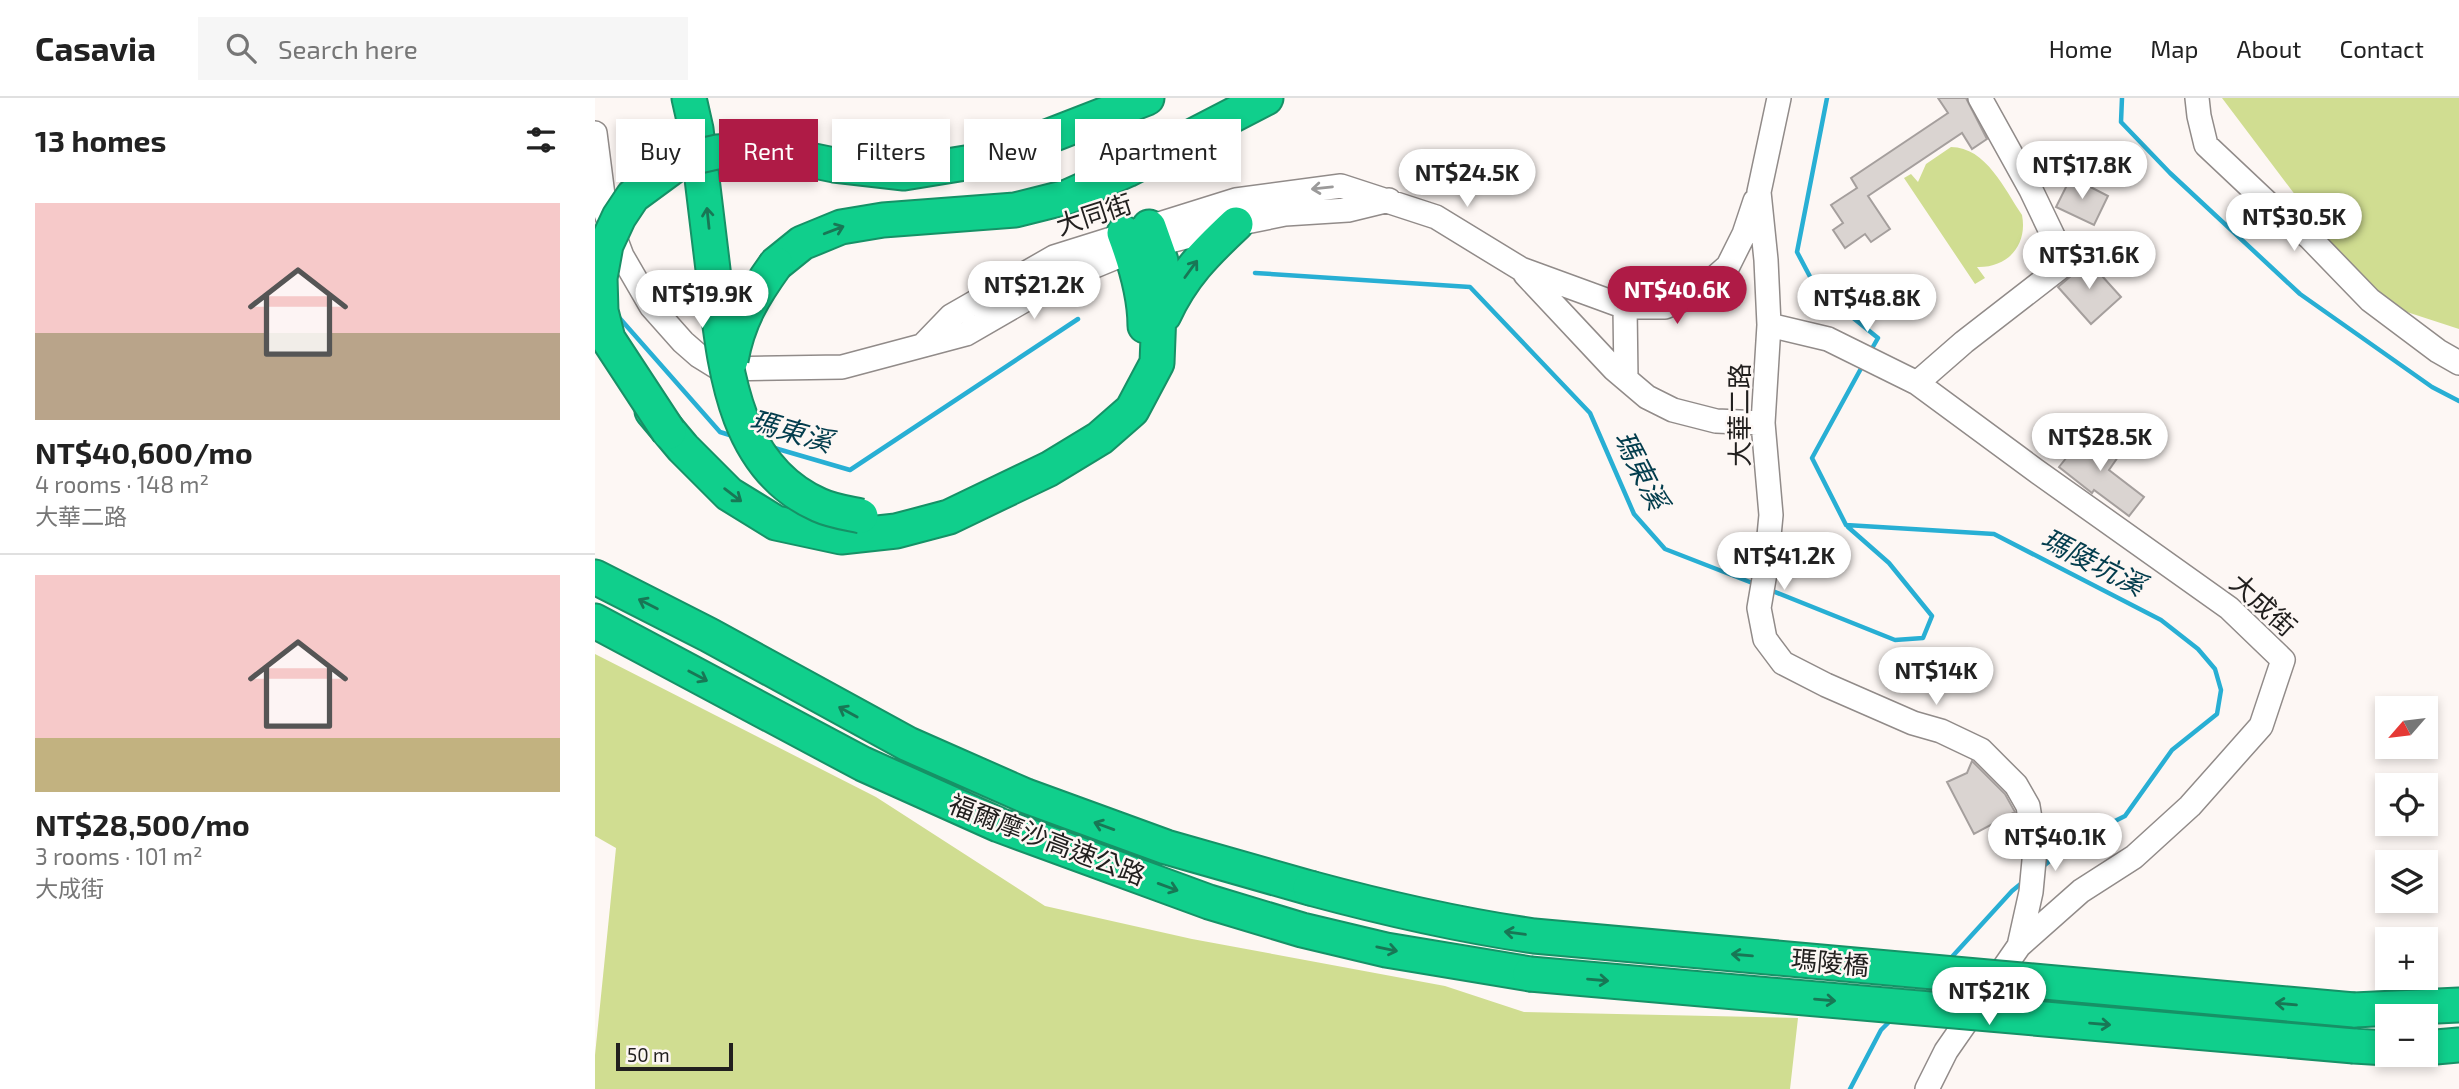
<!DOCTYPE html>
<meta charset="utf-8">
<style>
body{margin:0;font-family:"Exo 2","Noto Sans TC",sans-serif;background:#f6f6f6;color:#222;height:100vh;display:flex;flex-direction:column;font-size:26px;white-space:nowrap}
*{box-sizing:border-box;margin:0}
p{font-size:23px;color:#767676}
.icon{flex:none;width:38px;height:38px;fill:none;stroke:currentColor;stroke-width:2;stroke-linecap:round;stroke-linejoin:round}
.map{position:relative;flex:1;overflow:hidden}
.sheet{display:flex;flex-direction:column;background:#fff;width:595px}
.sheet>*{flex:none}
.top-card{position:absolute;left:21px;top:21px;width:665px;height:63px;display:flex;gap:14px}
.needle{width:46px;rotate:242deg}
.tools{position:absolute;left:1780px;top:598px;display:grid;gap:14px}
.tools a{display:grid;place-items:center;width:63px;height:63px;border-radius:0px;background:#fff;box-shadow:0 4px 10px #0003;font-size:35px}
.scale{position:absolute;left:21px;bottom:18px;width:117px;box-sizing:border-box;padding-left:7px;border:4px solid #211f1e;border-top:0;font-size:19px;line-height:24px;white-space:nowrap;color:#211f1e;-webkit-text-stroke:5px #fdf7f4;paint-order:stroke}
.price{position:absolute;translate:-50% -60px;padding:0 16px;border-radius:24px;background:#fff;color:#222;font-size:23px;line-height:46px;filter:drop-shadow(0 2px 4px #0008)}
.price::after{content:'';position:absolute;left:50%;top:42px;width:21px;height:16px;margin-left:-10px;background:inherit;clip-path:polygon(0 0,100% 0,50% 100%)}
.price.current{background:#af1b46;color:#fff}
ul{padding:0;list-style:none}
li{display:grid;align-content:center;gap:14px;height:371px;padding:0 35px}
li+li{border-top:2px solid #e0e0e0}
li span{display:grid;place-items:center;height:217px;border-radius:0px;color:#555}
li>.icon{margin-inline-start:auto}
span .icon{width:126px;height:126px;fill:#fffc;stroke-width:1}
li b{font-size:30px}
h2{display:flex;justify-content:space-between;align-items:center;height:84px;padding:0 35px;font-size:30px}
.tag{padding:0 24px;border-radius:0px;background:#fff;box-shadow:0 4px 10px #0003;font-size:24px;line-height:63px}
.tag.current{background:#af1b46;color:#fff}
header{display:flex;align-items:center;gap:42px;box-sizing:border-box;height:98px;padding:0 35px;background:#fff;border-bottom:2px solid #e0e0e0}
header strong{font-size:33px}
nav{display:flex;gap:38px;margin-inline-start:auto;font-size:24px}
.search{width:490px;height:63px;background:#f6f6f6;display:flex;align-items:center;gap:18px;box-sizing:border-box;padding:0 24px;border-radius:0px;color:#767676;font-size:26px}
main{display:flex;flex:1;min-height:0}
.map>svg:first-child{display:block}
.green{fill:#d0dd91}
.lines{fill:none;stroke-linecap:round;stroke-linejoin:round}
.stream{stroke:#28afd4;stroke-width:4.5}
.building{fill:#dad4d1;stroke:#a59f9d;stroke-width:2}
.minor-casing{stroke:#918b89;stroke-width:26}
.highway-casing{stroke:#169166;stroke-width:37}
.minor{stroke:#fff;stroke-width:23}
.highway{stroke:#10cf8c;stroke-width:33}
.highway-bridge-casing{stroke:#169166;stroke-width:37;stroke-linecap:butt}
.highway-bridge{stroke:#10cf8c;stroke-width:33}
.oneway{stroke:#9b9a9a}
.oneway2{stroke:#187755}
.labels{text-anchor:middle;stroke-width:5;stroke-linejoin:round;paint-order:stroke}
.street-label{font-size:26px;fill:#211f1e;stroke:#fdf7f4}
.water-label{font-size:28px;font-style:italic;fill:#033d4d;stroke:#fdf7f4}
</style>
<header>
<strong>Casavia</strong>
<div class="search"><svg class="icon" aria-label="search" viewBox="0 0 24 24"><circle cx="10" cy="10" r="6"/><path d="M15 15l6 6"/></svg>Search here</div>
<nav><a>Home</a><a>Map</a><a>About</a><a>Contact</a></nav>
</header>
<main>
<section class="sheet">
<h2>13 homes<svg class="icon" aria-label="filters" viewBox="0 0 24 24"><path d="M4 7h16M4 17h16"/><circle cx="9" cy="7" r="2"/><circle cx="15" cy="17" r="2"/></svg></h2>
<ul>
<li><span style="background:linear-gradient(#f6c9c9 60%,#b9a48a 0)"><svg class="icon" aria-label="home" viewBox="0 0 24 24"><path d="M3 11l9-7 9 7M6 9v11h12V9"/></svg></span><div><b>NT$40,600/mo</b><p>4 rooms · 148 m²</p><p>大華二路</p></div></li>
<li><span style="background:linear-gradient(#f6c9c9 75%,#c2b280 0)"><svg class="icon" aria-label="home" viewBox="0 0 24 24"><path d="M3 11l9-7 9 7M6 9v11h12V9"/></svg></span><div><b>NT$28,500/mo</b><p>3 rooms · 101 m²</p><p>大成街</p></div></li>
</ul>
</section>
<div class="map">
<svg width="1864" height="991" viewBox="0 0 1864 991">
<rect width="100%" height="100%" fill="#fdf7f4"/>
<path class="green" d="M1627,0H1864V231L1775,202L1750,163Z
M1356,49C1391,49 1410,92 1427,117C1433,148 1412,170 1382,169L1390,180L1380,186L1309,80L1316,76L1323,84L1331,66Z
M0,556L281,699L450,808L597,841L850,888L929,914L1203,920L1195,991H0V957L21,750L0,738Z"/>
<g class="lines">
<path class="stream" d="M1232,0L1202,154L1221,190L1283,240L1275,254
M1527,0L1526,24L1575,75L1705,196L1837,289L1864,303
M660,175L875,189L995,315L1039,416L1070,451L1160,486
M21,216L125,334L141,339
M1269,265L1217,360L1251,427L1399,436L1566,522L1603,551L1620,571L1626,592L1622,616L1577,652L1530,718L1478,744L1446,770
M176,349L255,372L483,221
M1175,492L1300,542L1328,540L1337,518L1294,465L1253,429
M1355,861L1417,793L1428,784
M1255,991L1286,932L1298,920"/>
</g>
<path class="building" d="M1343,0H1371L1392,41L1377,51L1367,35L1273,98L1295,131L1276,144L1270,136L1250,150L1238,132L1248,125L1236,107L1262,90L1256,80L1353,15Z
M1476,79L1513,98L1499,127L1461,109Z
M1488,157L1526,199L1496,226L1463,189L1483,172L1484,161Z
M1492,334L1525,356L1514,372L1549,399L1534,418L1499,392L1497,395L1464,369Z
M1377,663L1410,696L1420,714L1379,736L1352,684L1372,675Z"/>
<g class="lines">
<defs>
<path id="minor" d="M1184,0L1164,94L1171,162L1174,227L1168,325L1176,417L1171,469L1164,510L1170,541L1188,565L1231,587L1318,625L1346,633L1386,652L1421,687L1433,708L1440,752L1436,794L1424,848
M1602,0L1604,18L1611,47L1680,112L1714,139L1775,202L1843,253L1864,265
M0,35L10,113L27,158L56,208L88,244L104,258L125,271L247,269L371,236L461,184L536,153L641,126L690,116L753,112L794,102
M930,176L1019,271L1052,299L1078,312L1121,323L1168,325
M1030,209L1031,281
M1174,227L1233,241L1322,285
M328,247L356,218L459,159L641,102L746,88L841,119L926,171L1030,209H1070L1101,196L1133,168L1149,136L1160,103
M1332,991L1351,953L1424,848L1486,793L1539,759L1595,708L1666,628L1688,562L1634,510L1440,372L1322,285L1369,244L1471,165L1436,92L1385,0"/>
<path id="highway" d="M94,0L101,31L120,188
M162,51L239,67L309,75L395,61L552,0
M529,135C540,164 550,197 550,228
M181,166L207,145L246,129L288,122L420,112L472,99L532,72L671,0
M569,217C587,178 610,155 641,126
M57,313L88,350L134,396L181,425L246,439L301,433L354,419L454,371L505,340L537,312L562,265L566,163L554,129
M0,479L114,537L313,646L431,698L571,749L715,790
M0,523L268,666L404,727L614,804L707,832L791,852L935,876
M1759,912L1864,907
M1759,948L1792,950
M1830,950L1864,947"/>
</defs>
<use href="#minor" class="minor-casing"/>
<use href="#highway" class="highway-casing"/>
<use href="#minor" class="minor"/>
<use href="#highway" class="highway"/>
<defs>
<path id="highway-bridge" d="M120,188C130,269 138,369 224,407C237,413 252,415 266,418
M136,262C143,223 158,198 181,166
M74,334L13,241L6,213L5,180L11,147L24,119L38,98L87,62L122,54L162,51
M715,790C789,810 863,827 939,838L1759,912
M935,876L1759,948"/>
</defs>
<use href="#highway-bridge" class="highway-bridge-casing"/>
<use href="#highway-bridge" class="highway-bridge"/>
</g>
<defs><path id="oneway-shaft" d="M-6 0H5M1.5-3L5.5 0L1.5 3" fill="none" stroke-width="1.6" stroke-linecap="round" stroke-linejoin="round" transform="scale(1.75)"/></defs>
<use class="oneway" href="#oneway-shaft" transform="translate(727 90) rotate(174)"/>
<g class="oneway2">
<use href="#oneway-shaft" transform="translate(113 120) rotate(-96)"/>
<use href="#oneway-shaft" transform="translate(239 132) rotate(-21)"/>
<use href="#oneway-shaft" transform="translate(596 171) rotate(-54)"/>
<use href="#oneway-shaft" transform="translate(138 397) rotate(37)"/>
<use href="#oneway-shaft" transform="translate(53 506) rotate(-153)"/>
<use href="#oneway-shaft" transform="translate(103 578) rotate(28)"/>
<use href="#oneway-shaft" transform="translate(253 614) rotate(-151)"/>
<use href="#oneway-shaft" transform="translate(509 728) rotate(-160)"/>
<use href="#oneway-shaft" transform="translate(573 789) rotate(20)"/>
<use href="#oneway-shaft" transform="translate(920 835) rotate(-172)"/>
<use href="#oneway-shaft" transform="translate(792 851) rotate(12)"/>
<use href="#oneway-shaft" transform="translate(1147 857) rotate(-175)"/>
<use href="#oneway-shaft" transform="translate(1003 882) rotate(5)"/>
<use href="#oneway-shaft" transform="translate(1230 902) rotate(5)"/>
<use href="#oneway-shaft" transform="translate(1691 906) rotate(-175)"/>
<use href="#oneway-shaft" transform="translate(1505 926) rotate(5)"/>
</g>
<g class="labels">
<g class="street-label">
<text transform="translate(499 117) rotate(-18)" y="9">大同街</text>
<text transform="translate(1145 317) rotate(-90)" y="9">大華二路</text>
<text transform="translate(1668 507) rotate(42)" y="9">大成街</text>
<text transform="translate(452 742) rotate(21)" y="9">福爾摩沙高速公路</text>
<text transform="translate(1235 865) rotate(5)" y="9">瑪陵橋</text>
</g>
<g class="water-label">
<text transform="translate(196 333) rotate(16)" y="10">瑪東溪</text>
<text transform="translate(1046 372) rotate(63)" y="10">瑪東溪</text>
<text transform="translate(1498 464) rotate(27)" y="10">瑪陵坑溪</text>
</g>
</g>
</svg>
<div class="tools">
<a><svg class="needle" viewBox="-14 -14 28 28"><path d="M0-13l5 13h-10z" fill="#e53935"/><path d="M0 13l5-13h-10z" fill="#767676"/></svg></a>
<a><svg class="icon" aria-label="locate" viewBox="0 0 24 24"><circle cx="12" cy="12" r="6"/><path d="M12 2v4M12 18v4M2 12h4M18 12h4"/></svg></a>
<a><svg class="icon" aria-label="layers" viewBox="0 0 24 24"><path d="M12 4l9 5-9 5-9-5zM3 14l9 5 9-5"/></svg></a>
<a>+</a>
<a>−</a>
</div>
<div class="scale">50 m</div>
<b class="price" style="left:1487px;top:103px">NT$17.8K</b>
<b class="price" style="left:872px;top:111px">NT$24.5K</b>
<b class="price" style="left:1699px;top:155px">NT$30.5K</b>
<b class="price" style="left:1494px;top:193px">NT$31.6K</b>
<b class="price" style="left:439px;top:223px">NT$21.2K</b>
<b class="price current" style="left:1082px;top:228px">NT$40.6K</b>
<b class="price" style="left:107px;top:232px">NT$19.9K</b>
<b class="price" style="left:1272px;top:236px">NT$48.8K</b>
<b class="price" style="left:1505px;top:375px">NT$28.5K</b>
<b class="price" style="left:1189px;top:494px">NT$41.2K</b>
<b class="price" style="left:1341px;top:609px">NT$14K</b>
<b class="price" style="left:1460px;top:775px">NT$40.1K</b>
<b class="price" style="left:1394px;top:929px">NT$21K</b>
<div class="top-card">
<a class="tag">Buy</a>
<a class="tag current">Rent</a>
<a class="tag">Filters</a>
<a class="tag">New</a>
<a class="tag">Apartment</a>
</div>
</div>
</main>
